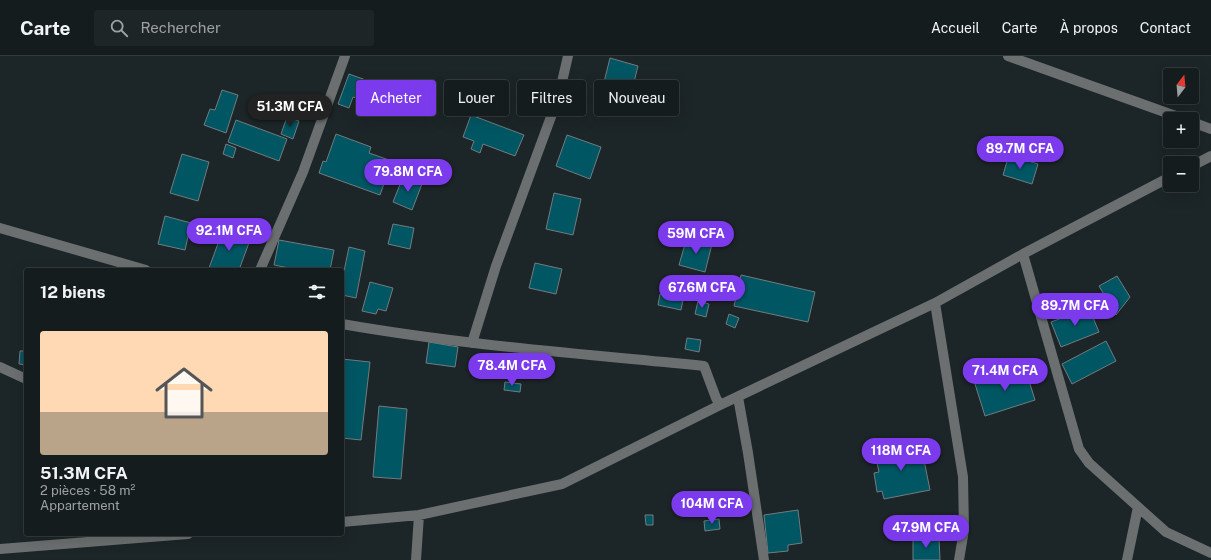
<!DOCTYPE html>
<html lang="fr">
<meta charset="utf-8">
<style>
body{margin:0;font-family:"Public Sans",sans-serif;background:#1e2526;color:#f1f3f6;height:100vh;display:flex;flex-direction:column;font-size:15px;white-space:nowrap}
*{box-sizing:border-box;margin:0}
p{font-size:13px;color:#9da1a4}
.icon{flex:none;width:22px;height:22px;fill:none;stroke:currentColor;stroke-width:2;stroke-linecap:round;stroke-linejoin:round}
.map{position:relative;flex:1;overflow:hidden}
.drawer{position:absolute;left:24px;top:212px;width:320px;height:268px;display:flex;flex-direction:column;background:#151c1d;border-radius:4px;box-shadow:0 4px 16px #0002,0 0 0 1px #343a3b}
.drawer>*{flex:none}
.hud{position:absolute;left:356px;top:24px;width:380px;height:36px;display:flex;gap:8px}
.needle{width:26px;rotate:16deg}
.tools{position:absolute;left:1163px;top:12px;display:grid;gap:8px}
.tools a{display:grid;place-items:center;width:36px;height:36px;border-radius:4px;background:#151c1d;box-shadow:0 4px 16px #0002,0 0 0 1px #343a3b;font-size:20px}
.price{position:absolute;translate:-50% -34px;padding:0 9px;border-radius:14px;background:#7c3aed;color:#fff;font-size:13px;line-height:26px;filter:drop-shadow(0 1px 2px #0008)}
.price::after{content:'';position:absolute;left:50%;top:24px;width:12px;height:9px;margin-left:-6px;background:inherit;clip-path:polygon(0 0,100% 0,50% 100%)}
.price.current{background:#222;color:#fff}
ul{padding:0;list-style:none}
li{display:grid;align-content:center;gap:8px;height:212px;padding:0 16px}
li+li{border-top:1px solid #343a3b}
li span{display:grid;place-items:center;height:124px;border-radius:4px;color:#555}
li>.icon{margin-inline-start:auto}
span .icon{width:72px;height:72px;fill:#fffc;stroke-width:1}
li b{font-size:17px}
h2{display:flex;justify-content:space-between;align-items:center;height:48px;padding:0 16px;font-size:17px}
.pill{padding:0 14px;border-radius:4px;background:#151c1d;box-shadow:0 4px 16px #0002,0 0 0 1px #343a3b;font-size:14px;line-height:36px}
.pill.current{background:#7c3aed;color:#fff}
header{display:flex;align-items:center;gap:24px;box-sizing:border-box;height:56px;padding:0 20px;background:#151c1d;border-bottom:1px solid #343a3b}
header strong{font-size:19px}
nav{display:flex;gap:22px;margin-inline-start:auto;font-size:14px}
.search{width:280px;height:36px;background:#1e2526;display:flex;align-items:center;gap:10px;box-sizing:border-box;padding:0 14px;border-radius:4px;color:#9da1a4;font-size:15px}
.map>svg:first-child{display:block}
.building{fill:#015663;stroke:#727c7e}
.lines{fill:none;stroke-linecap:round;stroke-linejoin:round}
.minor{stroke:#6b6f70;stroke-width:10}
</style>
<header>
<strong>Carte</strong>
<div class="search"><svg class="icon" aria-label="search" viewBox="0 0 24 24"><circle cx="10" cy="10" r="6"/><path d="M15 15l6 6"/></svg>Rechercher</div>
<nav><a>Accueil</a><a>Carte</a><a>À propos</a><a>Contact</a></nav>
</header>
<div class="map">
<svg width="1211" height="504" viewBox="0 0 1211 504">
<rect width="100%" height="100%" fill="#1c2527"/>
<path class="building" d="M610,2L638,10L630,42L602,34Z
M349,18L377,28L370,47L353,41L349,52L338,48Z
M222,34L238,39L226,77L204,69L210,53L215,54Z
M471,59L524,79L515,100L483,88L480,97L471,93L474,85L463,81Z
M287,61L299,65L293,83L281,78Z
M236,64L287,83L279,105L228,86Z
M336,78L371,91L369,97L392,105L380,139L319,117L323,105L326,106Z
M567,79L601,91L590,123L556,110Z
M226,88L236,92L233,102L223,98Z
M182,98L209,106L198,145L170,137Z
M1009,99L1038,108L1032,128L1003,119Z
M403,121L422,128L412,154L393,146Z
M554,137L581,143L573,179L546,173Z
M165,160L191,167L185,194L158,188Z
M393,168L414,172L410,193L388,188Z
M223,174L250,184L239,214H215L209,212Z
M687,181L712,188L705,216L679,209Z
M279,184L334,194L330,214H299L274,209Z
M349,191L365,195L356,242L342,239V225Z
M535,207L562,213L556,238L529,232Z
M741,219L815,236L808,266L734,250Z
M1117,220L1130,241L1116,259L1099,230Z
M370,226L393,232L386,255L378,253L376,258L362,255Z
M660,238L683,244L681,254L658,249Z
M698,245L709,248L706,261L695,258Z
M1089,252L1099,276L1061,291L1051,266Z
M729,258L739,262L735,272L726,268Z
M687,282L701,284L699,296L685,293Z
M1106,285L1116,305L1072,328L1062,308Z
M429,286L458,291L455,311L426,307Z
M20,295H26V309L19,308Z
M342,303L370,306L361,384L342,382Z
M505,308L522,309L521,318L505,316Z
M1025,312L1035,344L985,360L975,328Z
M505,326L521,328L520,336L504,334Z
M379,350L407,353L401,423L373,421Z
M921,389L930,434L884,443L882,435L877,436L874,417L879,416L875,398Z
M798,454L802,487L788,489V495L768,497L764,459Z
M645,459H653V469H646Z
M719,463L720,473L705,475L704,465Z
M939,482L940,504H913V483Z"/>
<g class="lines">
<path class="minor" d="M1008,0L1184,63
M1192,66L1211,73
M1192,110L1211,100
M0,172L146,214
M1023,198L1079,393L1089,407L1166,476L1211,497
M260,214L303,116L345,0
M935,247L963,421L964,474L959,504
M342,268C462,289 583,298 704,310L716,342L720,349
M472,287L496,210L559,39L568,0
M0,311L26,323
M738,341L748,397L764,504
M342,466L419,459L562,428L720,349L935,247L1023,198L1170,121
M0,493L188,478
M416,504L419,459
M1127,504L1138,451"/>
</g>
</svg>
<div class="tools">
<a><svg class="needle" viewBox="-14 -14 28 28"><path d="M0-13l5 13h-10z" fill="#e53935"/><path d="M0 13l5-13h-10z" fill="#9da1a4"/></svg></a>
<a>+</a>
<a>−</a>
</div>
<b class="price current" style="left:290px;top:72px">51.3M CFA</b>
<b class="price" style="left:1020px;top:114px">89.7M CFA</b>
<b class="price" style="left:408px;top:137px">79.8M CFA</b>
<b class="price" style="left:229px;top:196px">92.1M CFA</b>
<b class="price" style="left:696px;top:199px">59M CFA</b>
<b class="price" style="left:702px;top:253px">67.6M CFA</b>
<b class="price" style="left:1075px;top:271px">89.7M CFA</b>
<b class="price" style="left:512px;top:331px">78.4M CFA</b>
<b class="price" style="left:1005px;top:336px">71.4M CFA</b>
<b class="price" style="left:901px;top:416px">118M CFA</b>
<b class="price" style="left:712px;top:469px">104M CFA</b>
<b class="price" style="left:926px;top:493px">47.9M CFA</b>
<div class="hud">
<a class="pill current">Acheter</a>
<a class="pill">Louer</a>
<a class="pill">Filtres</a>
<a class="pill">Nouveau</a>
</div>
<section class="drawer">
<h2>12 biens<svg class="icon" aria-label="filters" viewBox="0 0 24 24"><path d="M4 7h16M4 17h16"/><circle cx="9" cy="7" r="2"/><circle cx="15" cy="17" r="2"/></svg></h2>
<ul>
<li><span style="background:linear-gradient(#ffd9b3 65%,#b9a48a 0)"><svg class="icon" aria-label="home" viewBox="0 0 24 24"><path d="M3 11l9-7 9 7M6 9v11h12V9"/></svg></span><div><b>51.3M CFA</b><p>2 pièces · 58 m²</p><p>Appartement</p></div></li>
</ul>
</section>
</div>
